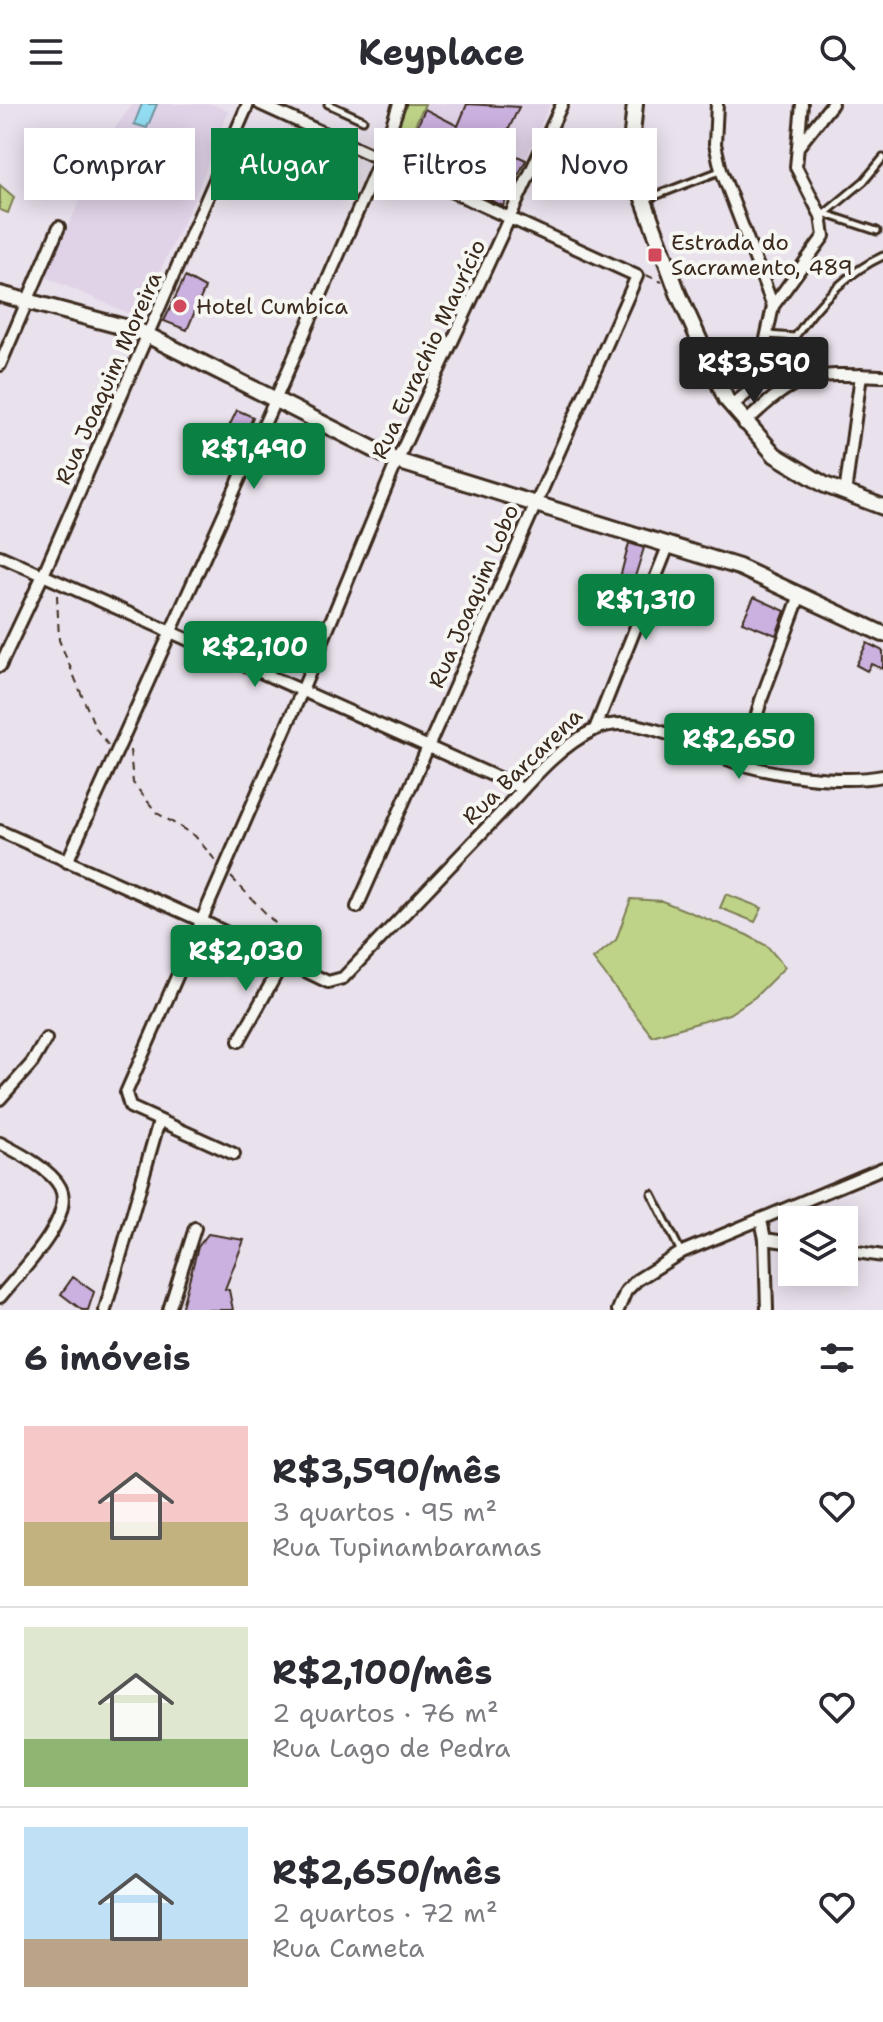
<!DOCTYPE html>
<html lang="pt">
<meta charset="utf-8">
<style>
body{margin:0;font-family:"Shantell Sans",sans-serif;background:#f7f7f7;color:#2b2b33;height:100vh;display:flex;flex-direction:column;font-size:30px;white-space:nowrap}
*{box-sizing:border-box;margin:0}
p{font-size:26px;color:#7c7c81}
.icon{flex:none;width:44px;height:44px;fill:none;stroke:currentColor;stroke-width:2;stroke-linecap:round;stroke-linejoin:round}
.map{position:relative;height:1206px;overflow:hidden}
.panel{display:flex;flex-direction:column;background:#fff;flex:1}
.panel>*{flex:none}
.guide{position:absolute;left:24px;top:24px;width:836px;height:72px;display:flex;gap:16px}
.buttons{position:absolute;left:778px;top:1102px;display:grid;gap:16px}
.buttons a{display:grid;place-items:center;width:80px;height:80px;border-radius:0px;background:#fff;box-shadow:0 4px 20px #0003;font-size:40px}
.price{position:absolute;translate:-50% -68px;padding:0 18px;border-radius:8px;background:#0b8043;color:#fff;font-size:26px;line-height:52px;filter:drop-shadow(0 2px 4px #0008)}
.price::after{content:'';position:absolute;left:50%;top:48px;width:24px;height:18px;margin-left:-12px;background:inherit;clip-path:polygon(0 0,100% 0,50% 100%)}
.price.active{background:#222;color:#fff}
ul{padding:0;list-style:none}
li{display:flex;align-items:center;gap:24px;height:200px;padding:0 24px}
li+li{border-top:2px solid #e1e1e2}
li span{display:grid;place-items:center;flex:none;width:224px;height:160px;border-radius:0px;color:#555}
li>.icon{margin-inline-start:auto}
span .icon{width:96px;height:96px;fill:#fffc;stroke-width:1}
li b{font-size:34px}
h2{display:flex;justify-content:space-between;align-items:center;height:96px;padding:0 24px;font-size:34px}
.chip{padding:0 28px;border-radius:0px;background:#fff;box-shadow:0 4px 20px #0003;font-size:28px;line-height:72px}
.chip.active{background:#0b8043;color:#fff}
header{display:flex;justify-content:space-between;align-items:center;height:104px;padding:0 24px;background:#fff;font-size:36px;font-weight:700}
.map>svg:first-child{display:block}
.built{fill:#e0d3e8}
.green{fill:#bed388;stroke:#7c7e53;stroke-width:2}
.water{fill:#93ddf4;stroke:#70959e;stroke-width:2}
.building{fill:#cbb1df;stroke:#3b2a1e;stroke-width:2}
.lines{fill:none;stroke-linecap:round;stroke-linejoin:round}
.service-casing{stroke:#3b2a1e;stroke-width:11}
.minor-casing{stroke:#3b2a1e;stroke-width:16}
.tertiary-casing{stroke:#3b2a1e;stroke-width:20}
.secondary-casing{stroke:#3b2a1e;stroke-width:20}
.path{stroke:#3b2a1e;stroke-width:2;stroke-dasharray:8 6;stroke-linecap:butt}
.service{stroke:#f6f6f2;stroke-width:5}
.minor{stroke:#f6f6f2;stroke-width:10}
.tertiary{stroke:#f6f6f2;stroke-width:14}
.secondary{stroke:#f6f6f2;stroke-width:14}
.poi-dot{fill:#d1495b;stroke:#f6f6f2;stroke-width:3}
.labels{text-anchor:middle;stroke-width:8;stroke-linejoin:round;paint-order:stroke}
.poi-label{font-size:22px;fill:#3b2a1e;stroke:#f6f6f2;text-anchor:start}
.street-label{font-size:22px;fill:#3b2a1e;stroke:#f6f6f2}
</style>
<header><svg class="icon" aria-label="menu" viewBox="0 0 24 24"><path d="M4 6h16M4 12h16M4 18h16"/></svg>Keyplace<svg class="icon" aria-label="search" viewBox="0 0 24 24"><circle cx="10" cy="10" r="6"/><path d="M15 15l6 6"/></svg></header>
<div class="map">
<svg width="883" height="1206" viewBox="0 0 883 1206">
<rect width="100%" height="100%" fill="#e9e1ec"/>
<filter id="ink" filterUnits="userSpaceOnUse"><feTurbulence type="fractalNoise" baseFrequency=".0125" numOctaves="2"/><feDisplacementMap in="SourceGraphic" scale="16" xChannelSelector="R" yChannelSelector="G"/><feConvolveMatrix kernelMatrix="1 2 1 2 8 2 1 2 1" color-interpolation-filters="sRGB"/></filter>
<g filter="url(#ink)">
<path class="built" d="M133,0H212L228,7L193,98L138,213L45,173L111,29Z
M425,0H550L525,56L423,4Z"/>
<path class="green" d="M404,0H425L398,57L385,52Z
M0,81L14,93L8,109L0,106Z
M726,790L762,804L755,818L720,804Z
M631,795L662,797L747,831L767,842L785,863L755,893L729,910L652,932L593,855L616,836Z"/>
<path class="water" d="M142,0H157L147,24L134,20Z
M116,38L137,47L118,92L98,85Z"/>
<path class="building" d="M467,0L519,3L500,44L526,56L503,102L402,56L425,5L458,22Z
M185,173L205,184L187,226L164,217Z
M237,306L253,313L240,343L223,335Z
M629,439L644,444L633,479L620,474Z
M754,493L785,507L776,531L742,518Z
M867,539L883,547V565L871,560L867,567L856,561Z
M208,1130L244,1136L225,1185L229,1186L233,1206H181L198,1143Z
M73,1173L94,1188L88,1206H82L61,1190Z"/>
<g class="lines">
<defs>
<path id="service" d="M328,0L363,16
M647,95L720,67
M826,110L877,127
M822,112L864,77L883,54
M767,231L795,233C818,199 846,169 883,152
M652,1090L681,1148"/>
<path id="minor" d="M260,0L637,172L357,803
M717,0L715,40L721,66L773,202L756,282L731,302
M798,43L832,0
M773,202L824,132L821,112L796,63L802,0
M0,261L59,123
M744,320C798,268 809,269 883,272
M845,390L861,271
M0,452L523,685
M0,562L43,471L248,0
M595,625L669,440
M743,661L761,596L800,491
M0,727L202,817L328,878L343,874C394,821 444,768 495,715C524,685 555,644 594,626C617,615 642,621 665,629C687,636 706,647 727,655C767,671 840,680 883,672
M67,758L276,294L380,56L399,0
M239,937L283,858
M0,995L32,959L46,935
M0,1039C17,1048 51,1065 60,1083C76,1114 19,1169 0,1193
M234,1050L130,1003L126,989L302,587L397,357L562,0
M761,1116L765,1135L767,1206
M765,1135L792,1139
M844,1146L883,1152
M105,1206L159,1017
M169,1206L195,1124
M618,1206L626,1187L637,1176L682,1148L883,1064"/>
<path id="tertiary" d="M635,0L631,40L634,70L678,189L726,295L775,351L825,381L883,403"/>
<path id="secondary" d="M0,190L139,227L397,357L739,463L883,530"/>
</defs>
<use href="#service" class="service-casing"/>
<use href="#minor" class="minor-casing"/>
<use href="#tertiary" class="tertiary-casing"/>
<use href="#secondary" class="secondary-casing"/>
<path class="path" d="M646,171L662,178
M57,491L59,536L96,625L108,641
M130,646L133,679L157,709L195,732L216,757
M231,773L299,844L298,851"/>
<use href="#service" class="service"/>
<use href="#minor" class="minor"/>
<use href="#tertiary" class="tertiary"/>
<use href="#secondary" class="secondary"/>
</g>
</g>
<g class="poi-dot">
<rect x="647" y="143" width="16" height="16" rx="4"/>
<circle cx="180" cy="202" r="8"/>
</g>
<g class="labels">
<g class="poi-label">
<text x="671" y="146">Estrada do<tspan x="671" dy="25">Sacramento, 489</tspan></text>
<text x="196" y="210">Hotel Cumbica</text>
</g>
<g class="street-label">
<text transform="translate(428 245) rotate(-65)" y="8">Rua Eurachio Maurício</text>
<text transform="translate(108 274) rotate(-66)" y="8">Rua Joaquim Moreira</text>
<text transform="translate(473 492) rotate(-67)" y="8">Rua Joaquim Lobo</text>
<text transform="translate(522 662) rotate(-44)" y="8">Rua Barcarena</text>
</g>
</g>
</svg>
<div class="buttons">
<a><svg class="icon" aria-label="layers" viewBox="0 0 24 24"><path d="M12 4l9 5-9 5-9-5zM3 14l9 5 9-5"/></svg></a>
</div>
<b class="price active" style="left:754px;top:301px">R$3,590</b>
<b class="price" style="left:254px;top:387px">R$1,490</b>
<b class="price" style="left:646px;top:538px">R$1,310</b>
<b class="price" style="left:255px;top:585px">R$2,100</b>
<b class="price" style="left:739px;top:677px">R$2,650</b>
<b class="price" style="left:246px;top:889px">R$2,030</b>
<div class="guide">
<a class="chip">Comprar</a>
<a class="chip active">Alugar</a>
<a class="chip">Filtros</a>
<a class="chip">Novo</a>
</div>
</div>
<section class="panel">
<h2>6 imóveis<svg class="icon" aria-label="filters" viewBox="0 0 24 24"><path d="M4 7h16M4 17h16"/><circle cx="9" cy="7" r="2"/><circle cx="15" cy="17" r="2"/></svg></h2>
<ul>
<li><span style="background:linear-gradient(#f6c9c9 60%,#c2b280 0)"><svg class="icon" aria-label="home" viewBox="0 0 24 24"><path d="M3 11l9-7 9 7M6 9v11h12V9"/></svg></span><div><b>R$3,590/mês</b><p>3 quartos · 95 m²</p><p>Rua Tupinambaramas</p></div><svg class="icon" aria-label="heart" viewBox="0 0 24 24"><path d="M12 20l-8-8c-3-5 5-10 8-4 3-6 11-1 8 4z"/></svg></li>
<li><span style="background:linear-gradient(#dfe7d0 70%,#8fb573 0)"><svg class="icon" aria-label="home" viewBox="0 0 24 24"><path d="M3 11l9-7 9 7M6 9v11h12V9"/></svg></span><div><b>R$2,100/mês</b><p>2 quartos · 76 m²</p><p>Rua Lago de Pedra</p></div><svg class="icon" aria-label="heart" viewBox="0 0 24 24"><path d="M12 20l-8-8c-3-5 5-10 8-4 3-6 11-1 8 4z"/></svg></li>
<li><span style="background:linear-gradient(#bfe0f5 70%,#b9a48a 0)"><svg class="icon" aria-label="home" viewBox="0 0 24 24"><path d="M3 11l9-7 9 7M6 9v11h12V9"/></svg></span><div><b>R$2,650/mês</b><p>2 quartos · 72 m²</p><p>Rua Cameta</p></div><svg class="icon" aria-label="heart" viewBox="0 0 24 24"><path d="M12 20l-8-8c-3-5 5-10 8-4 3-6 11-1 8 4z"/></svg></li>
</ul>
</section>
